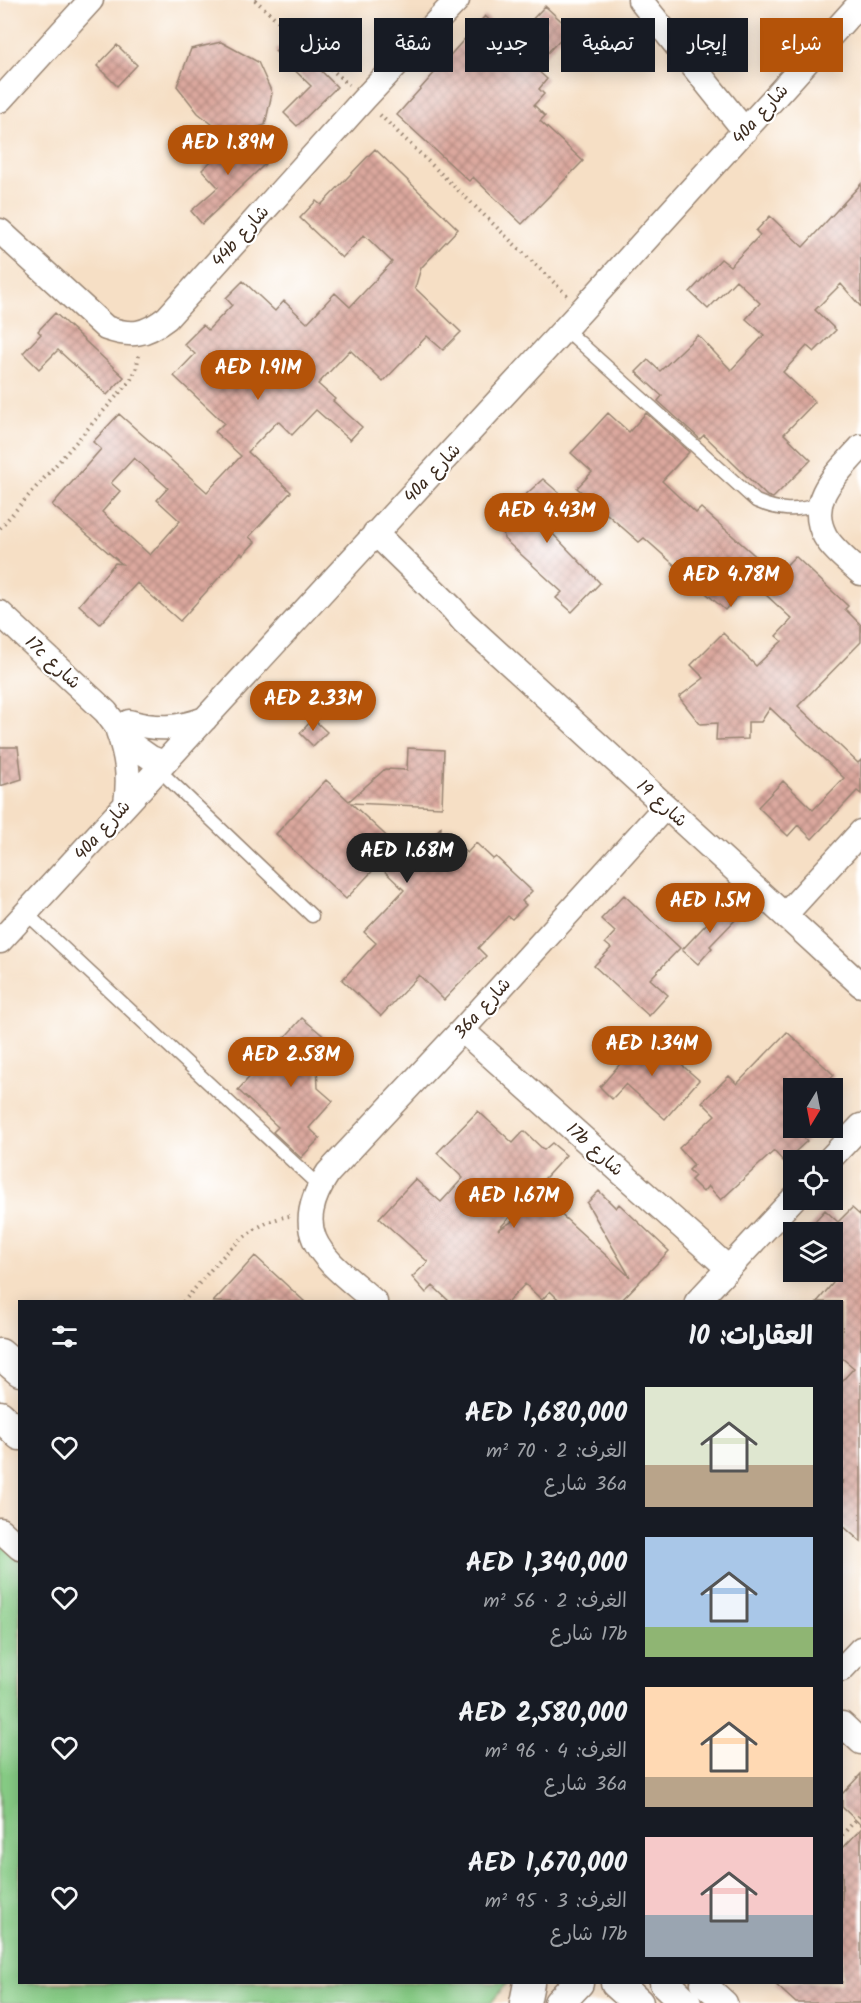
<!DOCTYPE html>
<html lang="ar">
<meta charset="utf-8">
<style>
body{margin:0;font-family:Kalam,"Playpen Sans Arabic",sans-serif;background:#242831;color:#f1f3f6;direction:rtl;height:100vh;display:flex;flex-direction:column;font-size:22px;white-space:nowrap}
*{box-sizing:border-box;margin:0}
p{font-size:20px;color:#9ea1a6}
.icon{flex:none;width:33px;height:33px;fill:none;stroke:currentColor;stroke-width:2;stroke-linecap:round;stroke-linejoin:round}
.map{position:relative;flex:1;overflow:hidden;direction:ltr}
.sheet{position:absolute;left:18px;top:1300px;width:825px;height:684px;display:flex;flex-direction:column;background:#171b24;border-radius:0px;box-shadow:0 3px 15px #0003;direction:rtl}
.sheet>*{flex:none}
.guide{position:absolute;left:18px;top:18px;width:825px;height:54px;direction:rtl;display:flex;gap:12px}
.needle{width:39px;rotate:190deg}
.buttons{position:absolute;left:783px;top:1078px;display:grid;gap:12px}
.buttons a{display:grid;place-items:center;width:60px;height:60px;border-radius:0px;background:#171b24;box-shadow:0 3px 15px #0003;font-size:30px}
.price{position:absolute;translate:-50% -51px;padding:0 14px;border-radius:21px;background:#b45309;color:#fff;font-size:20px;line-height:39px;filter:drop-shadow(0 2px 3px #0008)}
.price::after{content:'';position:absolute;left:50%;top:36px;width:18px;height:14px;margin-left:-9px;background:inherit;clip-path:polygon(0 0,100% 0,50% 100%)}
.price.current{background:#222;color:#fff}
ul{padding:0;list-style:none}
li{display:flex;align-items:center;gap:18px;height:150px;padding:0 30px}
li span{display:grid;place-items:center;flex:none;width:168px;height:120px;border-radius:0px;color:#555}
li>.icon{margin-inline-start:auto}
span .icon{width:72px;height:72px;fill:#fffc;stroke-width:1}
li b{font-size:26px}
h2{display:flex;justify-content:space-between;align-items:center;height:72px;padding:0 30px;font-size:26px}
.tag{padding:0 21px;border-radius:0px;background:#171b24;box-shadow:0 3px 15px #0003;font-size:21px;line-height:54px}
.tag.current{background:#b45309;color:#fff}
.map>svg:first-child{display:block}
.green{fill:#87cc85;stroke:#617b52;stroke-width:1.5}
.building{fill:url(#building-cross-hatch);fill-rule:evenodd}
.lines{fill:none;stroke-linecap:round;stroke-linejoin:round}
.service-casing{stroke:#988472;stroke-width:15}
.minor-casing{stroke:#988472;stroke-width:27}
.tertiary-casing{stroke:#988472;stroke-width:33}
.path{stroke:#988472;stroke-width:4;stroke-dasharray:1.5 4.5;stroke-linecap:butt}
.service{stroke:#fff;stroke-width:12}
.minor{stroke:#fff;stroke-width:24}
.tertiary{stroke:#fff;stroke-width:30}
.labels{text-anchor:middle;stroke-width:4.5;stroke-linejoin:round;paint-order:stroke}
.street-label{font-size:18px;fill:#3b2a1e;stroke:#fff}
</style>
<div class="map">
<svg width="861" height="2003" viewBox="0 0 861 2003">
<defs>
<pattern id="building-cross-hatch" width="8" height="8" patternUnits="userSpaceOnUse" patternTransform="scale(1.5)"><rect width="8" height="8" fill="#dba89e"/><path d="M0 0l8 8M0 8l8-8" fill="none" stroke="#b38980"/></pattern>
</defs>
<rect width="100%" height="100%" fill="#fff"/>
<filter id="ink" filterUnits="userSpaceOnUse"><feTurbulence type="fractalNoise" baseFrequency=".0167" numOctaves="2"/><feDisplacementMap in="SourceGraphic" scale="12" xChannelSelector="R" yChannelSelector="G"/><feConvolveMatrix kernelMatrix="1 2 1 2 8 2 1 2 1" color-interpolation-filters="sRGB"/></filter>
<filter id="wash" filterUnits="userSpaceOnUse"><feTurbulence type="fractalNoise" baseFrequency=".008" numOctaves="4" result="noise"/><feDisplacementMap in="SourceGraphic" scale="24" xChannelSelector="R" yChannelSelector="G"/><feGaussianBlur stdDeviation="1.35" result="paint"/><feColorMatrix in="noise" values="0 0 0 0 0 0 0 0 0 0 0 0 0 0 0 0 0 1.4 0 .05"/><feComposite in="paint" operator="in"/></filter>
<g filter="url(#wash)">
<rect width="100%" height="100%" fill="#f6dfc5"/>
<path class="green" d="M0,1541L20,1558V1983H507L491,2003H0Z"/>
<g id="blocks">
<path class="building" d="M545,6L570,29L534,67L547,79L539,89L544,94L534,105L545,116L540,121L583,161L522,224L473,177L469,181L397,115L485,16L512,41Z
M289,38L337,87L297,126L284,113L311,86L275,51Z
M221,42L258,62L272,93L265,125L228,137L198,113L177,86L191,49Z
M117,45L137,65L117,86L97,66Z
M237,136L265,164L202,224L191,211L218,187L202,170Z
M375,149L458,229L421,268L415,288L461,332L443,350L427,336L383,382L350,350L318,384L335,399L333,401L362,427L350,440L316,410L292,435L278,421L248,452L291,492L249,537L255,542L243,555L241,553L180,621L137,583L100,624L79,605L115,563L122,564L52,505L101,449L93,442L119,414L207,492L241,456L215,432L224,423L174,376L195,354L184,344L203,325L208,330L232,305L226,298L243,281L275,311L284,301L307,323L335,293L350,307L392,262L364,235L342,258L300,218L316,201L321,205ZM134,458L168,488L157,500L180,521L150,555L102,512L120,491L111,483Z
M861,184V307L841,284L815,310L836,330L814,352L807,346L783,372L815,402L784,434L811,460L773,498L767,496L704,435L700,439L658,401L662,396L636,372L648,360L660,371L698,335L731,370L764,335L746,319L760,303L736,280L708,309L690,292L721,259L730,266L760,235L756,231L770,216L803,247Z
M55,313L124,377L107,395L58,350L39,369L23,353L41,334L38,331Z
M608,413L629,432L646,413L689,452L662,481L696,513L701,508L777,575L795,556L848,606L845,609L861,625V642L798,706L858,763L861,760V794L857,791L812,839L798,825L788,836L758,807L783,781L813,810L844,778L770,708L761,722H748V739L716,740L717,723L700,724L679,697L704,678L691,665L723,633L756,666L782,641L776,636L792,619L751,581L725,610L644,538L639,542L577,488L592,472L571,453Z
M543,479L567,500L551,519L552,533L600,583L572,612L556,598L562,592L504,539L502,516Z
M313,719L327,732L313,746L300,733Z
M0,747H18L22,779L0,786Z
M408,748L444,750L442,807L351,803L411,859L441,827L440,841L447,835L467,853L476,843L493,859L496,857L532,891L522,901L526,905L512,919L508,916L478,948L486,956L444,1000L419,975L381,1016L342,980L376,943L364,932L404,890L378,865L346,899L276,834L326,780L349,801L385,769L407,770Z
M624,895L680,948L650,979L668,995L649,1016L594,966L611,948L605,943L615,932L601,919Z
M725,904L739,916L710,946L712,948L698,964L682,950Z
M302,1018L326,1038L309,1057L317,1064L318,1088L333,1101L309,1128L320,1138L301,1158L273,1132L278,1127L238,1090Z
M787,1032L834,1075L821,1089H794V1128L807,1141L784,1162L774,1151L721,1200L708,1186L703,1192L691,1180L695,1176L689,1170L694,1165L679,1148L715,1115L702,1102L729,1076L737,1084Z
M646,1034L699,1080L665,1119L626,1084L612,1099L600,1087Z
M478,1111L513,1143L524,1131L544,1150L552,1143L566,1155L498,1230L546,1201L630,1277L587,1203L599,1191L616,1208L619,1204L669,1251L620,1302H561L550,1291L542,1300L525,1284L508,1302H450L433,1286L426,1293L412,1277L428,1262L379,1218L415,1179L441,1202L463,1178L437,1153Z
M852,1208L861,1216V1542L842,1525V1381L854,1368L842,1358V1302H817L833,1283L832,1233H804L825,1210L838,1222Z
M255,1256L305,1302H213Z
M861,1774V1825L842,1807V1794Z
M861,1829V2003H796L774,1983H842V1849Z"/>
</g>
</g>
<g filter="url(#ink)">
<use href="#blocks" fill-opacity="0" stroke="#988472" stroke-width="1.5"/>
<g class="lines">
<defs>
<path id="service" d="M565,329L756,501C779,511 796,512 819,504
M158,769L312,916
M26,913L319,1186"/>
<path id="minor" d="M640,0L745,131
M0,100L91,0
M0,231L106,328C132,337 145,335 167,318L364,99L457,0
M861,447C839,472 805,499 825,536C833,550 849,562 861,573
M375,533L452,608L464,622L861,985
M0,613L106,712L128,742L151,758L164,763
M129,722C157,730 178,729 205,719
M118,731C127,756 130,777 126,803
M785,915L861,832
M0,941L582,310L861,2
M462,1030L728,1268
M828,1161L861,1126
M375,1302C329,1261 285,1238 328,1173L462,1030L665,807
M697,1302L794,1198
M0,1530L20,1548
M842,1669L861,1649
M842,1724L861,1742
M703,1983L725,2003"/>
<path id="tertiary" d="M0,1354L20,1371
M0,1416L20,1435
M616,1983L638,2003
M665,1983L686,2003
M525,2003L529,1983
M559,2003L578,1983"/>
</defs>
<use href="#service" class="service-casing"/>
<use href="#minor" class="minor-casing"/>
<use href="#tertiary" class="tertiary-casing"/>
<path class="path" d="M255,0L349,85
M380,115L567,295
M0,528L130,381L136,370L139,355
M183,1302C213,1269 242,1224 289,1216
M842,1835L861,1814"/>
<use href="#service" class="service"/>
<use href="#minor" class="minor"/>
<use href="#tertiary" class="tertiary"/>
</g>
</g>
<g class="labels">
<g class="street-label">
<text transform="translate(760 114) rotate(-48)" y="6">40a شارع</text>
<text transform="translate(240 236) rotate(-48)" y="6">44b شارع</text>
<text transform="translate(432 473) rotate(-47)" y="6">40a شارع</text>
<text transform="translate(53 662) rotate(43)" y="6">17c شارع</text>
<text transform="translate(662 803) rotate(42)" y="6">شارع 19</text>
<text transform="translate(102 830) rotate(-48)" y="6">40a شارع</text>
<text transform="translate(482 1008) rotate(-48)" y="6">36a شارع</text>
<text transform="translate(595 1149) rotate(42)" y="6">17b شارع</text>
</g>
</g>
</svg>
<div class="buttons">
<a><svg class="needle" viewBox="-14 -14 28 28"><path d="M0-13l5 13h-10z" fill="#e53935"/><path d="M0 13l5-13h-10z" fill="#9ea1a6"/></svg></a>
<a><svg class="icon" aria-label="locate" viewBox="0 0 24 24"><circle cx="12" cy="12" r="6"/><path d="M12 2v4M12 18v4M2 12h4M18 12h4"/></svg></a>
<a><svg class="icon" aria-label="layers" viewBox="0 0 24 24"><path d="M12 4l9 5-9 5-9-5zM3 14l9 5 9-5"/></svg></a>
</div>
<b class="price" style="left:228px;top:176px">AED 1.89M</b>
<b class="price" style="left:258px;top:401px">AED 1.91M</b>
<b class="price" style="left:547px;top:544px">AED 4.43M</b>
<b class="price" style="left:731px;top:608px">AED 4.78M</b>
<b class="price" style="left:313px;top:732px">AED 2.33M</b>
<b class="price current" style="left:407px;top:884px">AED 1.68M</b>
<b class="price" style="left:710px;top:934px">AED 1.5M</b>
<b class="price" style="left:652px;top:1077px">AED 1.34M</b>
<b class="price" style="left:291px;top:1088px">AED 2.58M</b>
<b class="price" style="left:514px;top:1229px">AED 1.67M</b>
<div class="guide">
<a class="tag current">شراء</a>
<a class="tag">إيجار</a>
<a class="tag">تصفية</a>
<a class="tag">جديد</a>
<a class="tag">شقة</a>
<a class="tag">منزل</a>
</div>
<section class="sheet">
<h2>العقارات: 10<svg class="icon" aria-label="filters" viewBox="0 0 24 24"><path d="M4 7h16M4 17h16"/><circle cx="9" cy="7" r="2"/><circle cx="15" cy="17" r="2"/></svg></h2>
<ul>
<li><span style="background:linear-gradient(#dfe7d0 65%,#b9a48a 0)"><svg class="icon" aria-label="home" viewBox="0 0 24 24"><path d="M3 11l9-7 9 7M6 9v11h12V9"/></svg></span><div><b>AED 1,680,000</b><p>الغرف: 2 · 70 m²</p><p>36a شارع</p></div><svg class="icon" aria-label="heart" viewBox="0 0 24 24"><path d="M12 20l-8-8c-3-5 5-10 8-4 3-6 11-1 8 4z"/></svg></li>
<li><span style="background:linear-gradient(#a9c7e8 75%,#8fb573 0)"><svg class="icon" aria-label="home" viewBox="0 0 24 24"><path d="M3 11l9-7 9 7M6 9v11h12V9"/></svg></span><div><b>AED 1,340,000</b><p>الغرف: 2 · 56 m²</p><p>17b شارع</p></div><svg class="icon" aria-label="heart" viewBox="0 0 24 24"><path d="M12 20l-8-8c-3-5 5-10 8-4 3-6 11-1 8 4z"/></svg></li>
<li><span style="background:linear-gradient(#ffd9b3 75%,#b9a48a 0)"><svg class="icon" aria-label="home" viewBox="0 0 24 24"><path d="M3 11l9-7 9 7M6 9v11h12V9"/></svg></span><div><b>AED 2,580,000</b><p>الغرف: 4 · 96 m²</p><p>36a شارع</p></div><svg class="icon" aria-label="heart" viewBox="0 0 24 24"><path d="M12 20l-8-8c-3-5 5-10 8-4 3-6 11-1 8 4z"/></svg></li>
<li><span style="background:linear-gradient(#f6c9c9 65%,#9aa5b1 0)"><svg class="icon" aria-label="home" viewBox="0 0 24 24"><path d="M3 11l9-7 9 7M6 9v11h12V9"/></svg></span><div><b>AED 1,670,000</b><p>الغرف: 3 · 95 m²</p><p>17b شارع</p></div><svg class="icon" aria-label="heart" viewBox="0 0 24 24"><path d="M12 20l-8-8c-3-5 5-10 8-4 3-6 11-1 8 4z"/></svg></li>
</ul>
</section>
</div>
